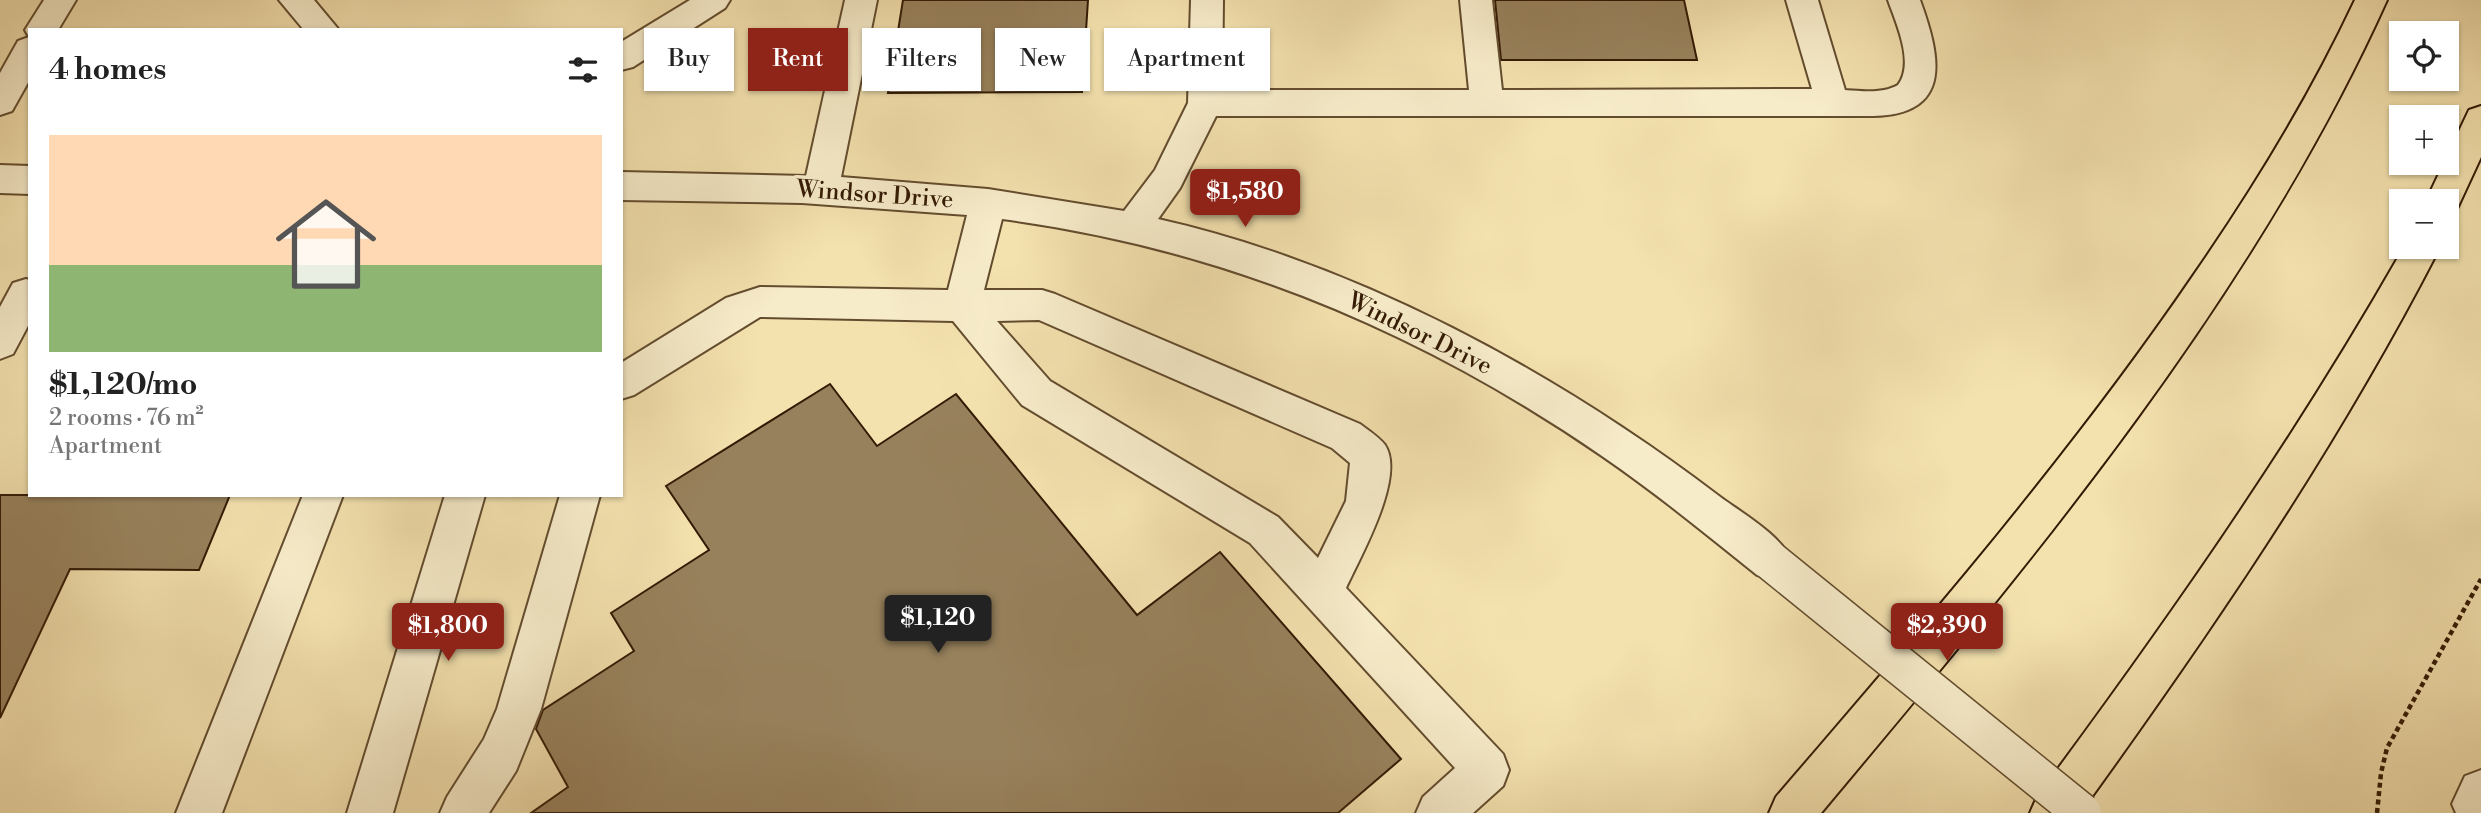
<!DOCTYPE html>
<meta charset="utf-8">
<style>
body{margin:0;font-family:"Libre Bodoni",serif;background:#f6f6f6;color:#222;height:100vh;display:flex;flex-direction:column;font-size:26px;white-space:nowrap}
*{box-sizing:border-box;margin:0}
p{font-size:23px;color:#767676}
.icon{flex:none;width:38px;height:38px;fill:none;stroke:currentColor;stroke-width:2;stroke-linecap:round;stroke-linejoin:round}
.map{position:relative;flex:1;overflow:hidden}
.panel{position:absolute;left:28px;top:28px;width:595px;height:469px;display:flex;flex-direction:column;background:#fff;border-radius:0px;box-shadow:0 2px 5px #0004}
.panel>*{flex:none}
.guide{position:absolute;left:644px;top:28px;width:665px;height:63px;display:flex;gap:14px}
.buttons{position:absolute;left:2389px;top:21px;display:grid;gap:14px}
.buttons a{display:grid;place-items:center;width:70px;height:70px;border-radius:0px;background:#fff;box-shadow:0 2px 5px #0004;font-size:35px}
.price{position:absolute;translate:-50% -60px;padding:0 16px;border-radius:7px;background:#8f2418;color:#fff;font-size:23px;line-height:46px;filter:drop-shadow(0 2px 4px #0008)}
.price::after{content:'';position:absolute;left:50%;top:42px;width:21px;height:16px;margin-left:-10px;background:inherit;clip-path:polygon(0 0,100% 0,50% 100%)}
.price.current{background:#222;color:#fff}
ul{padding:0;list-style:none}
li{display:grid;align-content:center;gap:14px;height:371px;padding:0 21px}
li+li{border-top:2px solid #e0e0e0}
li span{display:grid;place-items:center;height:217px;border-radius:0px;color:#555}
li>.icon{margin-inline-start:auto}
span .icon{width:126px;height:126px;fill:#fffc;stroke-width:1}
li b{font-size:30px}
h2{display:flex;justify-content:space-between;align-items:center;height:84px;padding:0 21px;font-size:30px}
.tag{padding:0 24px;border-radius:0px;background:#fff;box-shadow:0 2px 5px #0004;font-size:24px;line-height:63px}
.tag.current{background:#8f2418;color:#fff}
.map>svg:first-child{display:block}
.building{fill:#97815c;stroke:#331a04;stroke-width:2}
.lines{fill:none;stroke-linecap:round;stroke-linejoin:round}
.minor-casing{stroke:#634c2e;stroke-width:4}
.highway-casing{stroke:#331a04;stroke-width:4}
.path{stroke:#331a04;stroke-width:4.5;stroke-dasharray:5 3.5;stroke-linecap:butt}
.minor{fill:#f7ecca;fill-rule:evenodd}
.highway{fill:#f3e1ae;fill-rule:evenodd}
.minor-bridge-casing{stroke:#634c2e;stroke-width:41;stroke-linecap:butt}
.minor-bridge{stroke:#f7ecca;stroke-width:38}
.labels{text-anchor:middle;stroke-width:7;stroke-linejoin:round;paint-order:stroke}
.street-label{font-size:24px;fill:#331a04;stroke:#f7ecca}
</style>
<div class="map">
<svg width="2481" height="813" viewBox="0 0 2481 813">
<rect width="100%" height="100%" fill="#f3e1ae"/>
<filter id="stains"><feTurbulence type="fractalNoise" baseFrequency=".00286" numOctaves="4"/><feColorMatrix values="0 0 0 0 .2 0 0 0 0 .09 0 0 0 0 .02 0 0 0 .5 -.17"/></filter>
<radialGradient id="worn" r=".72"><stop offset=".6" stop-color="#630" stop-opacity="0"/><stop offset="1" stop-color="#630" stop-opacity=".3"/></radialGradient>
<path class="building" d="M903,0H1088L1082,92L888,93Z
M1495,0H1684L1697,60H1501Z
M830,384L877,446L956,394L1137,615L1220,552L1401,759L1338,813H531L568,787L536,729L543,710L634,651L611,613L709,550L666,486Z
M0,495H230L199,570L70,569L0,718Z"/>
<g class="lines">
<defs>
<path id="minor" d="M44,0H76L58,30H30V79L12,111L0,115V73L18,41L29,37L25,30Z
M279,0H314L339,30H304Z
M690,0H730L725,8L633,67L621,70V42Z
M845,0H877L841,177L988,189L1124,211L1155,170L1188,103L1191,0H1223L1222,90H1469L1460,0H1492L1502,90L1812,89L1786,0H1818L1845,90C1863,91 1882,94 1898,85C1915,63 1896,23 1888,0H1920C1940,55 1954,114 1874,116H1216L1180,188L1158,219C1358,264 1556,372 1719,496C1743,514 1780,534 1793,562L1787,575L1772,581L1757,575C1707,535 1656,493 1602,456C1419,330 1222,248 1002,219L984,290H1042L1055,294L1360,424C1368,430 1379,437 1385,445C1406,477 1360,557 1346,588L1503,754L1509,770L1503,786L1473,813H1416L1423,797L1455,768L1250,543L1022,405L953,321L760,317L634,395L621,399V363L726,298L760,287L948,290L967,215L802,203L621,200V172L806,176ZM1039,320L1332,448L1350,463L1346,501L1318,558L1278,517L1050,381L997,321Z
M0,165L30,166V194L0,193Z
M26,279L30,280V322L13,354L0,359V307L13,283Z
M303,495H343L222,813H176Z
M445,495H485L393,813H347Z
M560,495H600L541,709L516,771L489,813H440L447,797L484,739L497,709Z
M2481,770V813H2456L2452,804L2465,776Z"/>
<path id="highway" d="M2355,0H2387C2252,300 2031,562 1821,813H1769L1776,797C1922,627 2069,458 2195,273C2255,186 2310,96 2355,0Z
M2481,106V157L2456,211L2446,214V201H2426L2469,110Z
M2404,247H2440C2338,446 2211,632 2080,813H2030L2037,797C2169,619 2295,439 2404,247Z"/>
</defs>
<use href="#minor" class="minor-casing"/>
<use href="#highway" class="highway-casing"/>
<path class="path" d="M2377,813L2381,773L2387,748L2481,579"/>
<use href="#minor" class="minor"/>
<use href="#highway" class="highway"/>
<defs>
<path id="minor-bridge" d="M1772,562L2082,813"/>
</defs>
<use href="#minor-bridge" class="minor-bridge-casing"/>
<use href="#minor-bridge" class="minor-bridge"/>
</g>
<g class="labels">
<g class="street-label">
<text transform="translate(875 194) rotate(4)" y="8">Windsor Drive</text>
<text transform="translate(1420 333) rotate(26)" y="8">Windsor Drive</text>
</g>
</g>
<rect width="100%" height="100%" filter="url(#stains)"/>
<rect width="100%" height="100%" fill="url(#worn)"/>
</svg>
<div class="buttons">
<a><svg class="icon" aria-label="locate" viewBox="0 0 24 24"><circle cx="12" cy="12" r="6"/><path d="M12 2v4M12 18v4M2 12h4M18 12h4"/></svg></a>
<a>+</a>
<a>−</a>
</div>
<b class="price" style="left:1245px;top:229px">$1,580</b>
<b class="price current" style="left:938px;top:655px">$1,120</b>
<b class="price" style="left:448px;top:663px">$1,800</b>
<b class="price" style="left:1947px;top:663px">$2,390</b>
<div class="guide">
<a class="tag">Buy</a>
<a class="tag current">Rent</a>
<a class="tag">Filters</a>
<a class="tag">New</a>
<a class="tag">Apartment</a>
</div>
<section class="panel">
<h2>4 homes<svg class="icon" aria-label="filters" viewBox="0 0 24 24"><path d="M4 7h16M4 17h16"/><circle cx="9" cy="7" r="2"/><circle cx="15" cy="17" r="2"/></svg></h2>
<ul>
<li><span style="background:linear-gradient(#ffd9b3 60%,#8fb573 0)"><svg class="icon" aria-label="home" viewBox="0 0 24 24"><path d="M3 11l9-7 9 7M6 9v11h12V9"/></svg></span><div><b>$1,120/mo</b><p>2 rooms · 76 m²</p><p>Apartment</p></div></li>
</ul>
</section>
</div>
